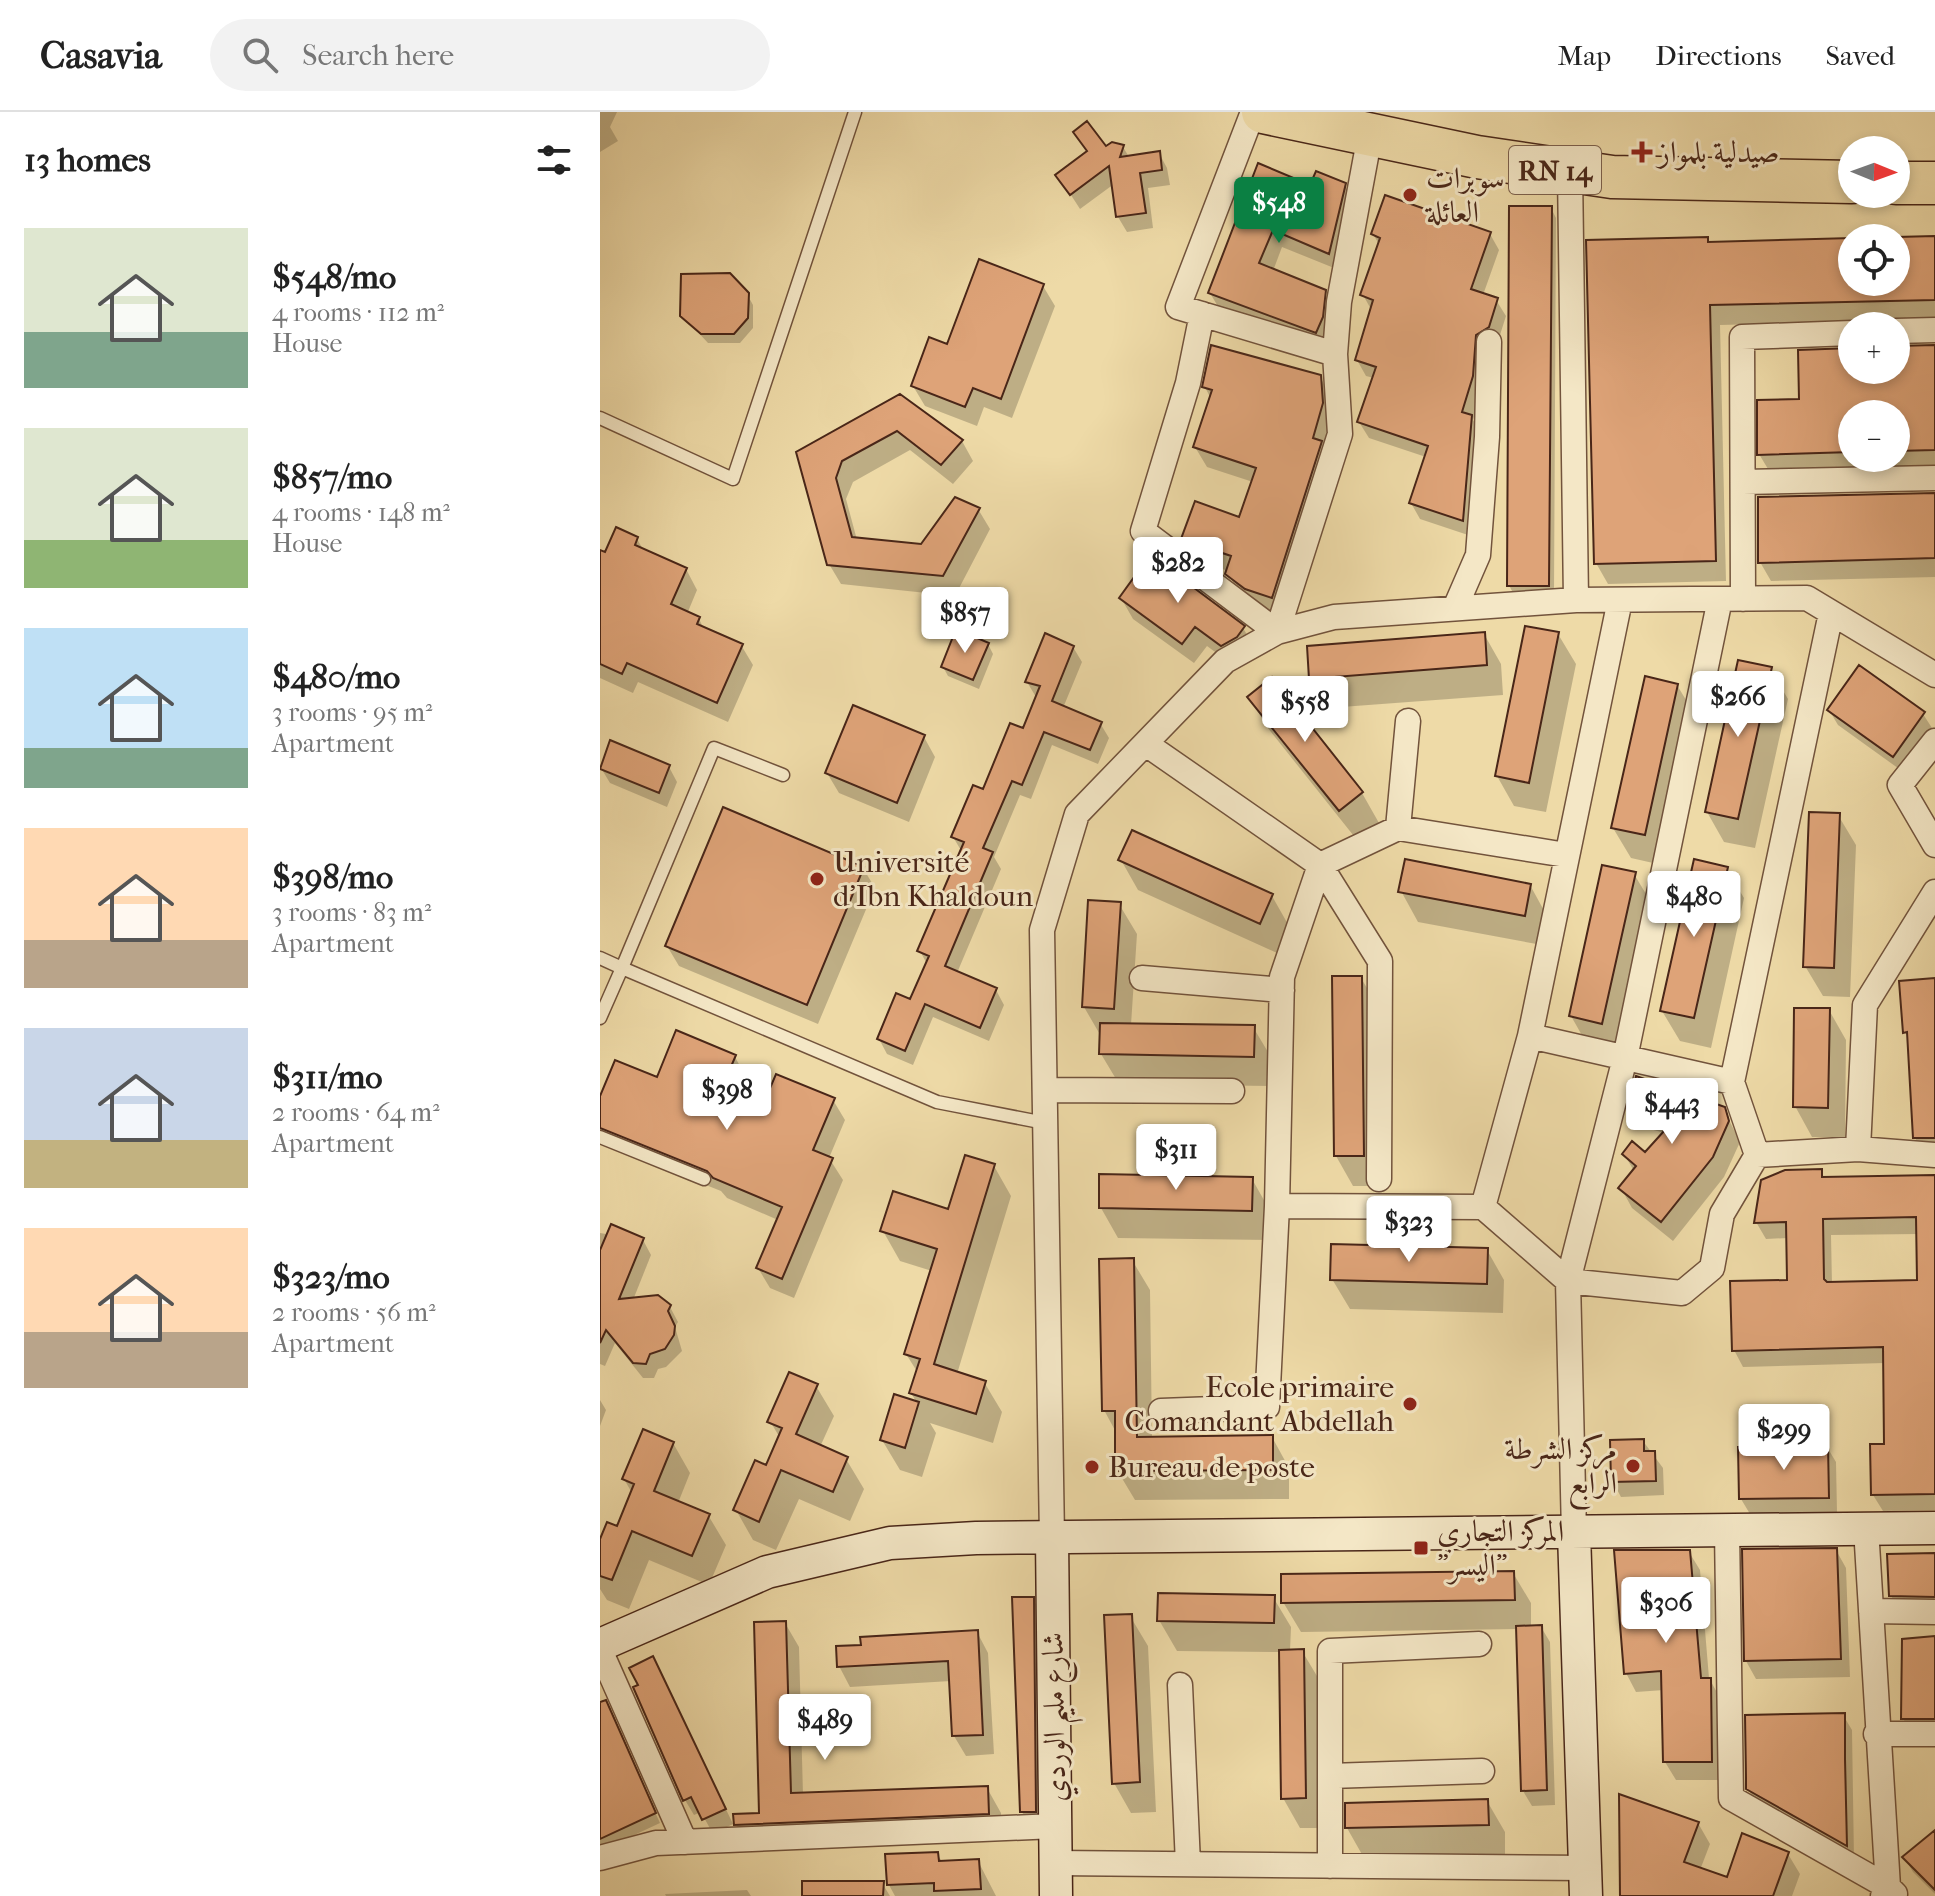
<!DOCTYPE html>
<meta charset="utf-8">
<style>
body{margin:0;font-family:"IM FELL French Canon",Amiri,serif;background:#f2f2f2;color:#222;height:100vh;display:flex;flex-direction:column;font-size:30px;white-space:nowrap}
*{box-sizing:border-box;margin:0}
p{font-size:26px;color:#767676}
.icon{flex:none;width:44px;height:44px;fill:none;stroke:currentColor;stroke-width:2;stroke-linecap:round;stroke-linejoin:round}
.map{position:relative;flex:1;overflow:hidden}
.panel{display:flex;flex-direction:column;background:#fff;width:600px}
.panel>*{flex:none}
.needle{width:52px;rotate:91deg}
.fabs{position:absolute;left:1238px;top:24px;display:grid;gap:16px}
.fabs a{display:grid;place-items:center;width:72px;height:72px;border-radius:50%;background:#fff;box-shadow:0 4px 12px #0003;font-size:40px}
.price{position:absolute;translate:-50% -68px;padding:0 18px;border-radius:8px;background:#fff;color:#222;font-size:26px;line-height:52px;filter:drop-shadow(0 2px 4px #0008)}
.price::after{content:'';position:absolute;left:50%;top:48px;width:24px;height:18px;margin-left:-12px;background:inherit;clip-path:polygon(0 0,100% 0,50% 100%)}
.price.on{background:#0b8043;color:#fff}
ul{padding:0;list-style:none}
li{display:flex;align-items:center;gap:24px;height:200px;padding:0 24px}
li span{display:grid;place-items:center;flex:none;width:224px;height:160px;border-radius:0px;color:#555}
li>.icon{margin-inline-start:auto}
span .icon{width:96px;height:96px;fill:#fffc;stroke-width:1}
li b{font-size:34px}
h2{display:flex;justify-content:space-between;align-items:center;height:96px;padding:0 24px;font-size:34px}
header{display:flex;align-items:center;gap:48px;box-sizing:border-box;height:112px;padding:0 40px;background:#fff;border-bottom:2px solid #e0e0e0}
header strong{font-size:38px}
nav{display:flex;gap:44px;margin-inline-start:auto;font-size:28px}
.search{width:560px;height:72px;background:#f2f2f2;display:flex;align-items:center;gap:20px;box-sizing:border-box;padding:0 28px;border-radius:44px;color:#767676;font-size:30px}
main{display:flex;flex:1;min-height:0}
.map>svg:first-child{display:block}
.shadow{fill:#0003;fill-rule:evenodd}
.building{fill:#dea378;stroke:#492618;stroke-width:2;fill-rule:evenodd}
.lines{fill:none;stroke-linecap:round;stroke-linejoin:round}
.lane-casing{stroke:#72533c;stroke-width:15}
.street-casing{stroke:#72533c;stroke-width:27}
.secondary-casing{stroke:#492618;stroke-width:35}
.highway-casing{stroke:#492618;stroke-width:45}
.lane{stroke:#f4e7c6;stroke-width:12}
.street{stroke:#f4e7c6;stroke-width:24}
.secondary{stroke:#f4e7c6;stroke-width:32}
.highway{stroke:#eedaa7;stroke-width:42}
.poi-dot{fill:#8f2418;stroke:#f4e7c6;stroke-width:3}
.labels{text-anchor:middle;stroke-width:6;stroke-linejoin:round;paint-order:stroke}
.shield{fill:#f4e7c6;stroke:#7c604c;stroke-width:2}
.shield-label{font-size:28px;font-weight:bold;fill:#492618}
.poi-label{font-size:30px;fill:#492618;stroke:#f4e7c6;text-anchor:start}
.street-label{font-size:30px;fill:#492618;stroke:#f4e7c6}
</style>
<header>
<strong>Casavia</strong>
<div class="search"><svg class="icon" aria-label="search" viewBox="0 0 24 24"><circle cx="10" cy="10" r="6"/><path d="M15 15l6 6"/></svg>Search here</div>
<nav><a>Map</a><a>Directions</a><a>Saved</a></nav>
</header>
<main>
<section class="panel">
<h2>13 homes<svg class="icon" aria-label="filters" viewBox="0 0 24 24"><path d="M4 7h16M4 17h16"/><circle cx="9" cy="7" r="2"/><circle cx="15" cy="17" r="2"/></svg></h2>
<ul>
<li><span style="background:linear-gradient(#dfe7d0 65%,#7fa58c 0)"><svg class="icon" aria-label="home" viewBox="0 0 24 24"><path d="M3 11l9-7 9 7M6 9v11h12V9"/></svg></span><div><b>$548/mo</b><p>4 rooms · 112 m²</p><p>House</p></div></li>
<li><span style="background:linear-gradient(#dfe7d0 70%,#8fb573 0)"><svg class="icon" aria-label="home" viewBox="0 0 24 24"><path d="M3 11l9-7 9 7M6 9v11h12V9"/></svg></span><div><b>$857/mo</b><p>4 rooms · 148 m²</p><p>House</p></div></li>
<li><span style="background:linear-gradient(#bfe0f5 75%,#7fa58c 0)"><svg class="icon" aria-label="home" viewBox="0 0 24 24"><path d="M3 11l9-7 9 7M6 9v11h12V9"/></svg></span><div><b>$480/mo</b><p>3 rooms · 95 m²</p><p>Apartment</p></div></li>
<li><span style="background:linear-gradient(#ffd9b3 70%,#b9a48a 0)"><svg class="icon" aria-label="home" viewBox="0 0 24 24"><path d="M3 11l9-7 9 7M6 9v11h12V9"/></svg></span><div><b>$398/mo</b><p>3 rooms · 83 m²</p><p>Apartment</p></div></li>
<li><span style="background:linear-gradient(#c9d6e8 70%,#c2b280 0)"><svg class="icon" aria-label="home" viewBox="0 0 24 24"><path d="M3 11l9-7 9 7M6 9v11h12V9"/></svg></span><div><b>$311/mo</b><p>2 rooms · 64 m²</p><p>Apartment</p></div></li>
<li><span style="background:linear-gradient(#ffd9b3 65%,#b9a48a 0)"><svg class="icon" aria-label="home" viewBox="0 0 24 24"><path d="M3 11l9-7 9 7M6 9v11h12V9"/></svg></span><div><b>$323/mo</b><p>2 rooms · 56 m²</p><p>Apartment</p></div></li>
</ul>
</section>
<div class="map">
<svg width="1335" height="1784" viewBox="0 0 1335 1784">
<rect width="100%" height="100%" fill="#eedaa7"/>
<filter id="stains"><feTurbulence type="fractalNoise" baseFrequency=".0025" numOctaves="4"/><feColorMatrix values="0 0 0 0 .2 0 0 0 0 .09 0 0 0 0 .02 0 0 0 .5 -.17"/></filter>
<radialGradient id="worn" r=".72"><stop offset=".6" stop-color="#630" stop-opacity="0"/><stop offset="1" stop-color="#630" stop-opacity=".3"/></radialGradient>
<path class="shadow" d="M0,0H17L10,15L18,29L0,40Z
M475,20L505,37L523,35L529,45L559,41L567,56L570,73L548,76L553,116L527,120L518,105L514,72L480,97L458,63L488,41Z
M744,73L755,90L739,158L682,135L673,159L724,180L735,198L726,237L620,198L610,181L712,75Z
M951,96L956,106L954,483H914L909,473Z
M773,122H890L899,138L883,183L896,188L906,204L873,308L881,321L871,424L820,407L811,391L826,345L769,326L759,310L774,266L766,264L757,248L772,199L763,183L780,134Z
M1335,126V208L1120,213L1126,469L1008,472L996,451L1107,127L1110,132L1252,128V170H1296V127Z
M443,174L455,194L412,306L384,295L377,314L325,294L313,274L348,235Z
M147,182L153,193V216L140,231H108L82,203Z
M1335,234V358L1171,362L1159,342L1201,289L1252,238V258H1296ZM1252,302H1296V346H1252Z
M720,265L732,286L734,313L683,506L658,497L639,482L628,459L595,447L583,427L640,407L653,370L607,355L595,335L611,287L605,275Z
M300,284L362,329L373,349L353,372L310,338L253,370L246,387L257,428L322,434L378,397L390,417L355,484L241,472L229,452L199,340Z
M1335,383V465L1171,469L1160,450Z
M37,427L44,439L86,457L97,478L87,502L99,507L104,517L141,533L153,553L128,610L38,570L33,581L0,566V440L6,443Z
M521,486L643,516L655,536L634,554L607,534L594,551L533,507Z
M884,522L901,552L903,583L728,596L711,566Z
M958,522L976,552L946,700L914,694L897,664Z
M388,532L393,542L379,577L348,564L343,555Z
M473,535L482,550L463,596L500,611L509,626L498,652L452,633L431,687L420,683L394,745L401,757L357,861L396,878L404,893L389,929L333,905L313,953L287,942L279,927L312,890L327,852L320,839L362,740L353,725L424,619L436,585L427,570Z
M1170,557L1188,587L1155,736L1124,730L1107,700Z
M1077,573L1095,603L1062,753L1031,746L1013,716Z
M650,586L762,681L779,711L757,728L667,615Z
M1229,598L1323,602L1332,616L1302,659L1238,613Z
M324,625L335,645L309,710L239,681L227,661Z
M69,655L77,670L67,695L10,671L1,656Z
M1238,703L1256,733L1250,885L1223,884L1205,854Z
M521,748L672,784L689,814L677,841L538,778Z
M263,756L275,776L218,912L79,854L67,834Z
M1126,756L1144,786L1111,936L1080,929L1062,899Z
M1034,762L1052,792L1019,941L988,934L971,904Z
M930,773L947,804L942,833L818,810L801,779Z
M519,792L537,822L531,913L653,915L671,945L670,974L519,972L501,942L502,926L484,895Z
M761,866L779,896L780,1074H753L736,1044Z
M1335,870V1056H1332L1315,1026L1309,926L1305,920Z
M1229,898L1246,928L1245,1025H1212L1195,994Z
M135,945L146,965L137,987L163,998L233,988L245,1008L229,1046L243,1068L194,1186L170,1176L158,1156L178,1108L127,1086L121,1079L0,1031V990Z
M1030,995L1123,996L1140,1030L1124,1065L1073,1129L1032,1096L1021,1076L1034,1059L1024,1042L1045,1043L1065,1021L1042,1015Z
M394,1054L411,1084L357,1262L384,1270L402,1300L393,1331L330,1311L336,1321L322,1365L300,1358L282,1328L317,1291L311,1281L318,1261L306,1242L332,1159L300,1149L283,1119L350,1099Z
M1221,1059L1225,1067L1335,1065V1398L1283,1399L1273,1383L1286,1333L1285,1251L1143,1255L1134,1238L1189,1170L1188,1126L1166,1127L1156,1110ZM1318,1122L1319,1170L1232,1172L1231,1123Z
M652,1067L669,1097V1128L518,1126L501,1096Z
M0,1121L43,1128L51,1143L33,1188L70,1195L78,1210L75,1215L82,1239L66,1255L58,1257L54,1266H43L15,1231L5,1254L0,1252Z
M887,1138L904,1168L903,1201L750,1197L732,1167Z
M532,1148L550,1178L552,1326L672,1325L689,1356V1387L535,1388L517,1358V1322L504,1298Z
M216,1274L234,1304L220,1335L246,1347L264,1377L250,1409L199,1387L176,1438L153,1428L136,1398L167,1356L180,1326L170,1309Z
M0,1288L6,1298L0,1314Z
M1043,1329L1063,1356L1064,1383L1021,1385L1013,1370Z
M73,1331L90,1361L78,1391L108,1403L126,1433L109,1473L49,1448L29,1497L7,1488L0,1477V1432L18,1417L32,1381L24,1367Z
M1227,1335L1236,1350L1237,1400L1150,1402L1141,1387Z
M1236,1438L1246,1456L1250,1565L1156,1567L1146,1549Z
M1089,1440L1100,1458L1109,1566L1120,1586L1122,1668H1076L1065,1650L1064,1578L1036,1580L1026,1561Z
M1335,1443V1494L1297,1493L1291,1484Z
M913,1461L931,1491V1516L941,1515L950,1530L955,1693L932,1694L923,1679L919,1517L701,1520L683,1490Z
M673,1485L691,1515L690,1539H702L720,1569L722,1716H700L683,1686L681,1540L577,1539L559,1508Z
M433,1487L450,1517L452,1729L439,1730L422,1700Z
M530,1504L548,1534L556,1700L531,1701L514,1671Z
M185,1511L199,1535L203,1683L387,1676L401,1701L402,1726L150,1737L136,1712L161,1703Z
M377,1520L388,1541L394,1642L366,1644L354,1624L351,1569L250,1575L239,1554Z
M1335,1526V1616H1308L1303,1606Z
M61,1562L133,1712L113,1722L101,1700L94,1703L85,1688Z
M0,1592L8,1597L60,1711L0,1739Z
M1243,1603L1252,1618L1254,1747L1157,1692L1148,1677Z
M887,1689L905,1720V1743L764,1746L747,1716Z
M1098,1711L1110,1732L1100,1758L1128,1768L1188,1742L1200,1762L1192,1784H1022Z
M1335,1721V1782L1313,1760L1304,1745Z
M337,1742L343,1751L378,1749L396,1784H295L289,1773Z
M282,1771L290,1784H204Z
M147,1778L151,1784H66L65,1782Z"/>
<path class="building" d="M487,9L506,34L512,30L524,33L520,45L560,39L562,58L540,61L546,101L516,105L509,54L470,83L455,63L487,39L473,20Z
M658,51L710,73L716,59L746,71L729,142L673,118L659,151L726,178L723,205L716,221L608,181Z
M785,83L891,120L871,177L898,186L889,215L876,223L873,264L862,300L872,303L863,409L809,391L828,334L757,310L776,255L755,248L773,188L760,183L780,126L771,122Z
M909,94H952L949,474H907Z
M1335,124V188L1110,193L1116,449L994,452L986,128L1108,125V130L1252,126V170H1296V125Z
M379,147L444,172L401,287L373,276L365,295L311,274L329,225L347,232Z
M130,161L149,181L148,206L134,222H101L80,204L81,162Z
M611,233L721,263L723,291L713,326L722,329L672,486L645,477L625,462L631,444L581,427L595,389L639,405L656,356L593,335L612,278L602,275Z
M1335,233V338L1296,339V302H1252V340L1157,343V288L1199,287L1198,238L1252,236V258H1296V234Z
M300,282L363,328L341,353L297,319L242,349L236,366L252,425L321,432L355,385L380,396L343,464L227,453L196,340Z
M1335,381V446L1158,451V385Z
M16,415L38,425L35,433L87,456L71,492L100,505L97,512L143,532L117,591L27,551L22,562L0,552V438L5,440Z
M550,443L645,514L637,525L621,534L595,515L582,532L519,486Z
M925,514L959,520L929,671L895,664Z
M356,517L389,531L373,568L341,555Z
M885,520L887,553L709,567L707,534Z
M445,521L474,534L452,589L502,610L490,638L444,620L422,673L412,669L383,736L393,740L345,854L397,876L380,916L325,892L305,939L277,927L296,881L310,887L329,844L317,839L364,730L351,725L373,673L383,677L410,611L423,616L440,574L425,570Z
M1138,548L1172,555L1138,707L1105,700Z
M1259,553L1325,600L1293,645L1227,598Z
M1045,564L1078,572L1045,723L1011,716Z
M672,565L763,680L739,699L647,585Z
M253,593L325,623L297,691L225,661Z
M10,628L70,653L59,681L0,657Z
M123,695L264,755L207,893L65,834Z
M1209,700L1240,701L1234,856L1203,855Z
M532,718L673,782L660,812L518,748Z
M805,747L931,772L925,804L798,780Z
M1094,747L1128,755L1094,906L1060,899Z
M1002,753L1036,760L1002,912L969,904Z
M488,788L521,790L514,897L482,895Z
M732,864H762L764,1044H734Z
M1335,866V1026H1313L1307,920L1303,921L1299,869Z
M1194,896H1230L1228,996L1193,995Z
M500,911L655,913L654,945L499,942Z
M76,918L136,943L121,978L162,995L176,962L235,986L213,1038L233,1046L182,1167L156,1156L182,1095L113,1066L107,1059L0,1016V984L15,948L57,965Z
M1036,964L1125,995L1129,1009L1113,1045L1061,1110L1018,1076L1036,1054L1022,1042L1032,1029L1045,1040L1074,1008L1028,995Z
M365,1043L395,1052L334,1252L386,1269L376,1302L309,1281L320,1247L304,1242L337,1137L280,1119L293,1079L348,1097Z
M1222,1057V1065L1335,1063V1382L1271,1383L1270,1332H1284L1283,1235L1132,1239L1130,1169L1187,1168L1186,1110L1154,1111L1161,1068L1185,1058ZM1316,1105L1317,1168L1227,1170L1224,1167L1223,1107Z
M499,1062L653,1065L652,1099L499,1096Z
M11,1112L44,1126L19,1187L58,1183L71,1193L68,1199L75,1214L74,1223L65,1237L50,1242L46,1252L33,1251L6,1218L0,1231V1138Z
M731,1132L888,1136L887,1172L730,1168Z
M534,1146L537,1325L673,1323V1358L515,1359V1299H502L499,1147Z
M189,1260L218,1272L196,1322L248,1345L233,1380L181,1358L159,1410L133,1398L155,1348L166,1353L182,1316L167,1310Z
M294,1282L319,1290L305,1336L280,1328Z
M43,1317L74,1330L54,1379L110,1402L92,1444L32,1419L12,1468L0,1464V1427L7,1410L17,1414L34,1372L22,1367Z
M1044,1327V1339H1055L1056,1369L1011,1370L1010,1328Z
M1228,1333L1229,1386L1139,1387L1138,1335Z
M1237,1436L1241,1547L1144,1549L1142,1437Z
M1014,1438H1090L1101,1566H1111L1112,1650H1063L1061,1559L1024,1562Z
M1335,1441V1485L1289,1484L1287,1442Z
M914,1459L915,1488L681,1491V1462Z
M558,1481L675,1483L674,1511L557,1509Z
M412,1485H434L436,1700H420Z
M532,1502L540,1670L512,1672L504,1503Z
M186,1509L191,1681L388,1674L389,1702L134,1713L133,1702L159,1701L154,1510Z
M942,1513L947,1678L921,1679L916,1514Z
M378,1518L383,1623L352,1624L348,1549L237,1555L236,1534L261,1533L260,1525Z
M1335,1524V1607H1301L1302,1527Z
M704,1537L706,1686L681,1687L679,1538Z
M53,1544L126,1697L102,1708L91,1685L83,1689L33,1575L38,1573L29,1556Z
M6,1588L56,1701L0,1727V1590Z
M1245,1601V1647L1247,1734L1146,1677V1666L1145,1603Z
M1019,1682L1099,1710L1084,1750L1127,1765L1142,1721L1189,1740L1173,1784H1020Z
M888,1687L889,1713L745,1716V1691Z
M1335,1718V1778L1302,1745Z
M338,1740L339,1749L379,1747L381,1777L334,1779V1771L287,1773L285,1742Z
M202,1769H284L283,1784H202Z"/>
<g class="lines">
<defs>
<path id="lane" d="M0,306L133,367L255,0
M0,846L22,856L114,636L183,663
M0,906L22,856L337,990L445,1011
M0,1025L104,1067"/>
<path id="street" d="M653,0L578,195L735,242
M970,60L976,488
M602,202L588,271L543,419L677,520L740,322L735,242L739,190L770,23
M1296,219L1335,218
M1143,370L1335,366
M1143,487L1142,225L1252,221
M855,496L878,443L887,325L889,230
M1335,629L1300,673L1335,733
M546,632L720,753L780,849L779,1067
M798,716L808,609
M542,866L682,878
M1132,970L1231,501
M445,978L632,979
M1258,1037L1265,893L1335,780
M1157,1043L1258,1037L1335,1043
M677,1094L883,1095L968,1169L1082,1181L1112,1156L1122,1102L1157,1043L1132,970L930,924
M883,1095L930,924L1020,488
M561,1299L667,1295L677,1094L682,865L720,753L798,716L966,743
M1266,1416L1288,1775L1295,1782
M1127,1418L1131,1686L1288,1775L1283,1784
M974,1421L968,1169L1025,946L1120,487
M452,1426L442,818L477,702L625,549L677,520L734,505L976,488L1207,486L1335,563
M1271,1499L1335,1500
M0,1538L85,1730
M580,1573L588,1752
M1276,1622H1335
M730,1664L882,1659
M0,1746L56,1731L455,1714
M455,1751L985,1756
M730,1754V1539L879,1532"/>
<path id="secondary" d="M974,1421L986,1784
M452,1426L456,1784
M0,1533L167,1460L290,1431L376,1426L1335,1416"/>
<path id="highway" d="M663,0L877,45L1012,65L1252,70
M1296,71H1335"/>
</defs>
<use href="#lane" class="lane-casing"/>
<use href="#street" class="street-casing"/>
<use href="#secondary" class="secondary-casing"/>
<use href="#highway" class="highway-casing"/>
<use href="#lane" class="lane"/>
<use href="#street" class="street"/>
<use href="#secondary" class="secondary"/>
<use href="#highway" class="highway"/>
</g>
<g class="poi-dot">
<path d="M1038 28h8v8h8v8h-8v8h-8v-8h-8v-8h8z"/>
<circle cx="810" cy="83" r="8"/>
<circle cx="217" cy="767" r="8"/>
<circle cx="810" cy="1292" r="8"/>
<circle cx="1033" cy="1354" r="8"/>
<circle cx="492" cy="1355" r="8"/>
<rect x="813" y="1428" width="16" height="16" rx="4"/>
</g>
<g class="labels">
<rect class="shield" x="909" y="34" width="92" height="48" rx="6"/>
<g class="shield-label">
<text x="955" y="68">RN 14</text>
</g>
<g class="poi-label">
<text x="1058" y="50">صيدلية بلمواز</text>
<text x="826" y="76">سوبرات<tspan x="826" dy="34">العائلة</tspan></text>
<text x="233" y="760">Université<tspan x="233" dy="34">d'Ibn Khaldoun</tspan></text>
<text x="794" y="1285" text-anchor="end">Ecole primaire<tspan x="794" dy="34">Comandant Abdellah</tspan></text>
<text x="1017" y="1347" text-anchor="end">مركز الشرطة<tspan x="1017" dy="34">الرابع</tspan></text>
<text x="508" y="1365">Bureau de poste</text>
<text x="837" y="1429">المركز التجاري<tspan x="837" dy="34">"اليسر"</tspan></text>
</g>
<g class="street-label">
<text transform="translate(454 1605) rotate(-91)" y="10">شارع مليم الوردي</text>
</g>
</g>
<rect width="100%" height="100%" filter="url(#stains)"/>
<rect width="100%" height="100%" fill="url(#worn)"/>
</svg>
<div class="fabs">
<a><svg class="needle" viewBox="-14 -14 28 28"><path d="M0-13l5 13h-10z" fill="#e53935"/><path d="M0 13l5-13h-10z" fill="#767676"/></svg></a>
<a><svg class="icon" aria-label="locate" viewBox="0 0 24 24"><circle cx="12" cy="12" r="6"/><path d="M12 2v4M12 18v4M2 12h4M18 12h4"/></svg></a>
<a>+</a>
<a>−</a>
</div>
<b class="price on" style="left:679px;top:133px">$548</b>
<b class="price" style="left:578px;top:493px">$282</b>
<b class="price" style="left:365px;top:543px">$857</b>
<b class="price" style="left:1138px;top:627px">$266</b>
<b class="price" style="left:705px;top:632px">$558</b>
<b class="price" style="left:1094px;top:827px">$480</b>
<b class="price" style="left:127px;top:1020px">$398</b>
<b class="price" style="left:1072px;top:1034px">$443</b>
<b class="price" style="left:576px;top:1080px">$311</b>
<b class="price" style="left:809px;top:1152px">$323</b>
<b class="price" style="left:1184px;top:1360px">$299</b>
<b class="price" style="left:1066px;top:1533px">$306</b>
<b class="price" style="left:225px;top:1650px">$489</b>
</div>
</main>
